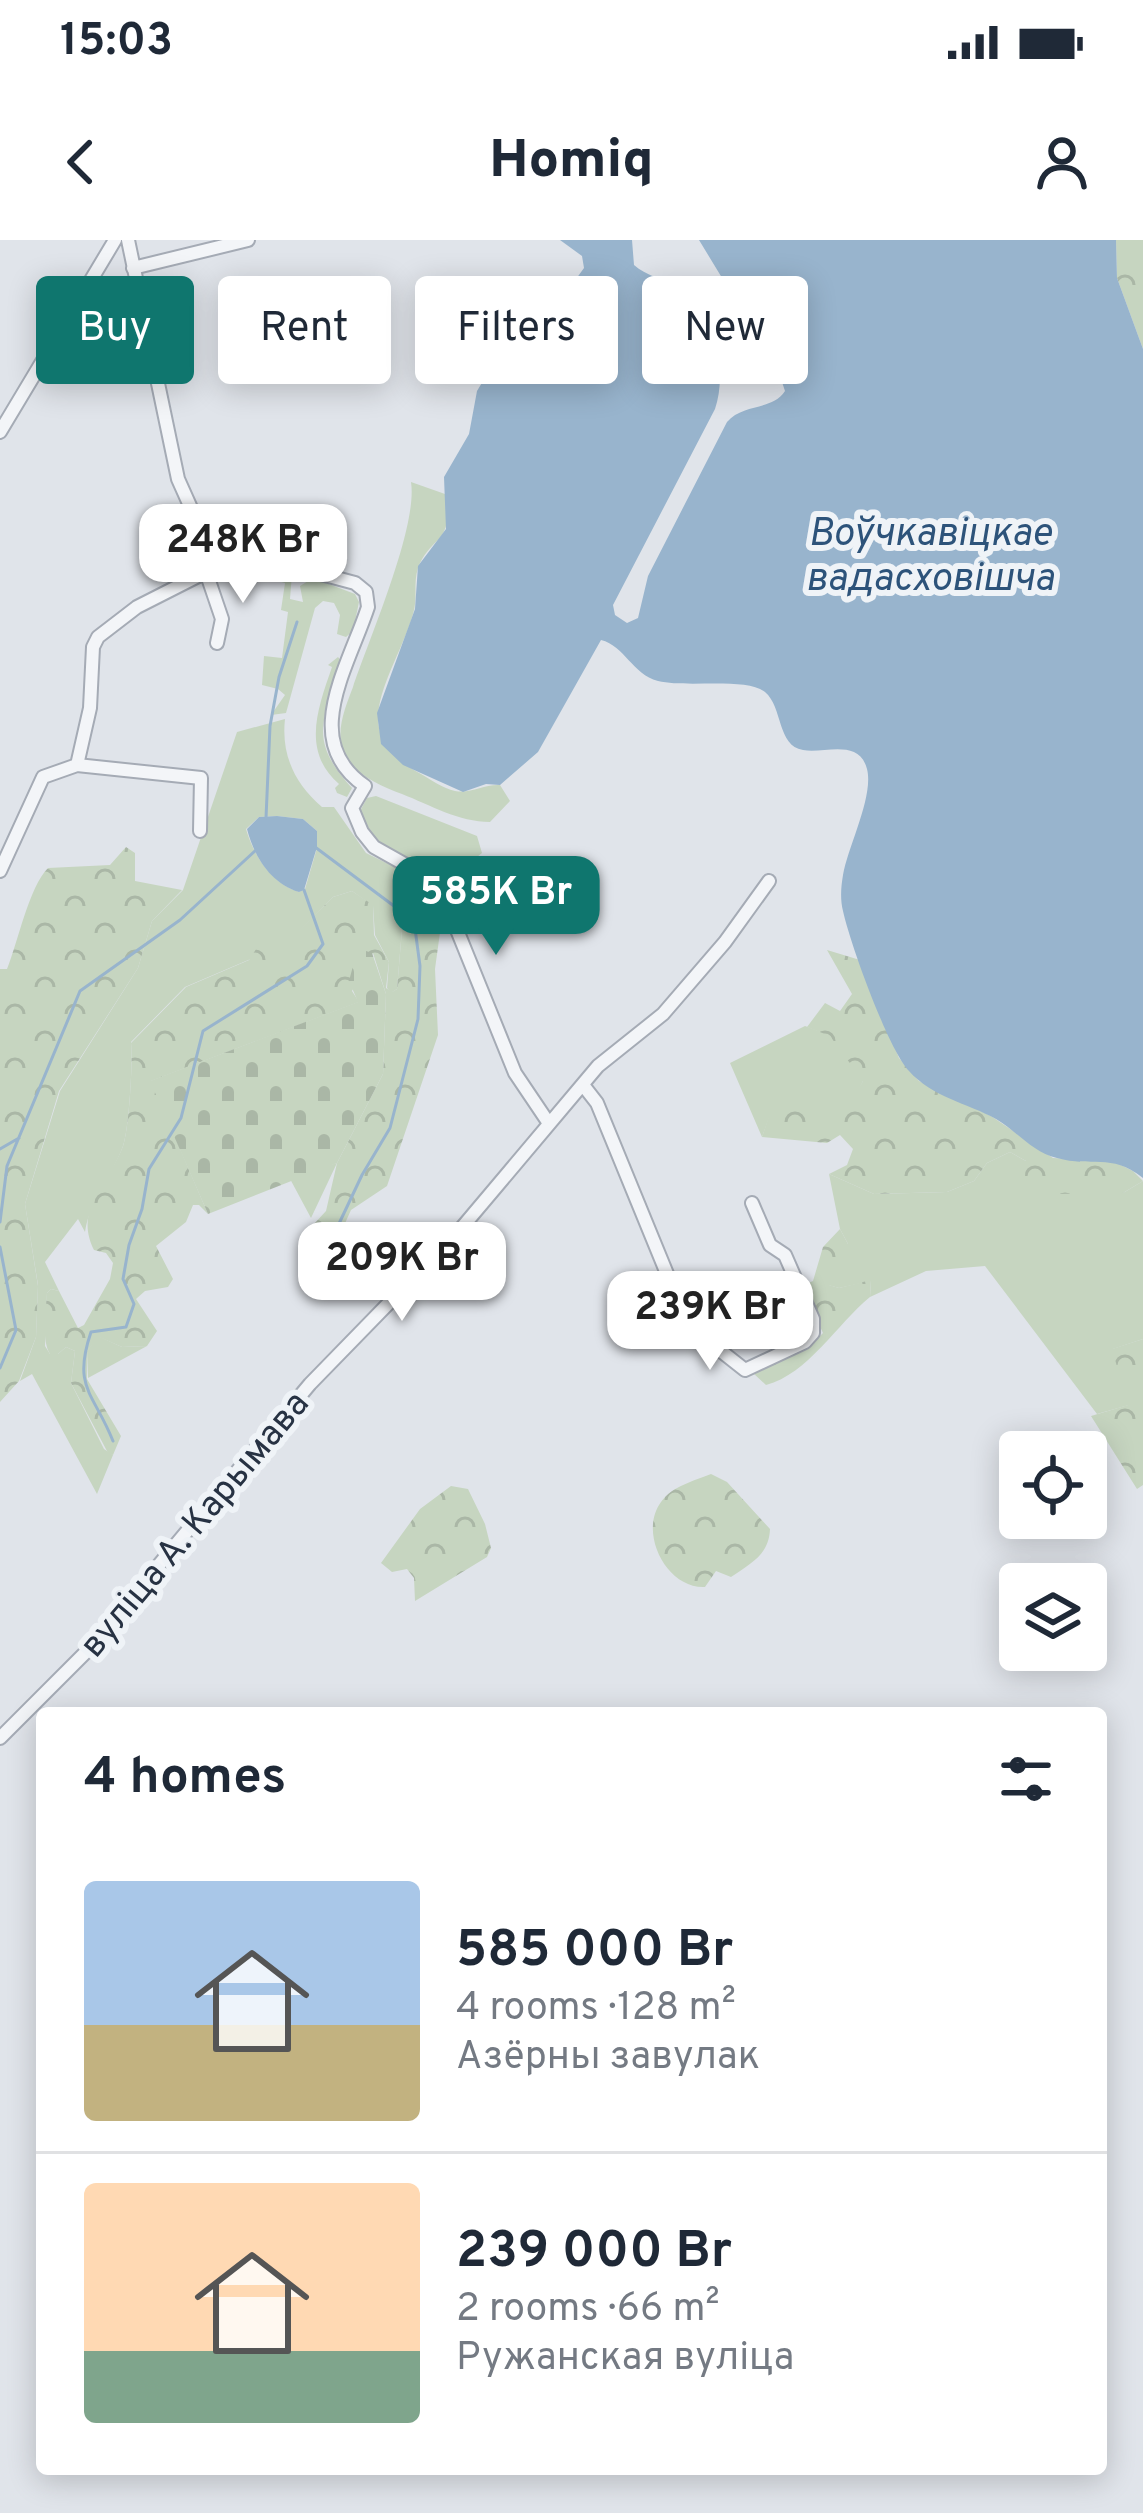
<!DOCTYPE html>
<meta charset="utf-8">
<style>
body{margin:0;font-family:Overpass,sans-serif;background:#f6f6f7;color:#1f2937;height:100vh;display:flex;flex-direction:column;font-size:45px;white-space:nowrap}
*{box-sizing:border-box;margin:0}
p{font-size:39px;color:#747a83}
.icon{flex:none;width:66px;height:66px;fill:none;stroke:currentColor;stroke-width:2;stroke-linecap:round;stroke-linejoin:round}
.map{position:relative;flex:1;overflow:hidden}
.details{position:absolute;left:36px;top:1467px;width:1071px;height:768px;display:flex;flex-direction:column;background:#fff;border-radius:12px;box-shadow:0 6px 30px #0003}
.details>*{flex:none}
.banner{position:absolute;left:36px;top:36px;width:1071px;height:108px;display:flex;gap:24px}
.tools{position:absolute;left:999px;top:1191px;display:grid;gap:24px}
.tools a{display:grid;place-items:center;width:108px;height:108px;border-radius:12px;background:#fff;box-shadow:0 6px 30px #0003;font-size:60px}
.price{position:absolute;translate:-50% -102px;padding:0 27px;border-radius:24px;background:#fff;color:#222;font-size:39px;line-height:78px;filter:drop-shadow(0 3px 6px #0008)}
.price::after{content:'';position:absolute;left:50%;top:72px;width:36px;height:27px;margin-left:-18px;background:inherit;clip-path:polygon(0 0,100% 0,50% 100%)}
.price.selected{background:#0f766e;color:#fff}
ul{padding:0;list-style:none}
li{display:flex;align-items:center;gap:36px;height:300px;padding:0 48px}
li+li{border-top:3px solid #e0e1e3}
li span{display:grid;place-items:center;flex:none;width:336px;height:240px;border-radius:12px;color:#555}
li>.icon{margin-inline-start:auto}
span .icon{width:144px;height:144px;fill:#fffc;stroke-width:1}
li b{font-size:51px}
h2{display:flex;justify-content:space-between;align-items:center;height:144px;padding:0 48px;font-size:51px}
.chip{padding:0 42px;border-radius:12px;background:#fff;box-shadow:0 6px 30px #0003;font-size:42px;line-height:108px}
.chip.selected{background:#0f766e;color:#fff}
.status{display:flex;justify-content:space-between;align-items:center;height:84px;padding:0 60px;background:#fff;direction:ltr}
.status svg{height:33px;fill:currentColor}
header{display:flex;justify-content:space-between;align-items:center;height:156px;padding:0 48px;background:#fff;font-size:54px;font-weight:800}
.map>svg:first-child{display:block}
.grass{fill:#c6d5c0;fill-rule:evenodd}
.forest{fill:url(#forest-crowns)}
.cemetery{fill:url(#cemetery-stones)}
.water{fill:#98b4cd}
.lines{fill:none;stroke-linecap:round;stroke-linejoin:round}
.stream{stroke:#98b4cd;stroke-width:3}
.minor-casing{stroke:#a5abb5;stroke-width:16}
.minor{stroke:#f3f5f8;stroke-width:12}
.labels{text-anchor:middle;stroke-width:12;stroke-linejoin:round;paint-order:stroke}
.street-label{font-size:36px;fill:#273243;stroke:#eff3f7}
.water-label{font-size:39px;font-style:italic;fill:#2d537a;stroke:#eff3f7}
</style>
<div class="status"><b>15:03</b><svg viewBox="0 0 49 12"><path d="M0 12V9h3v3zM5 12V6h3v6zM10 12V3h3v9zM15 12V0h3v12zM26 1h20v11H26zM47 4h2v5h-2z"/></svg></div>
<header><svg class="icon" aria-label="back" viewBox="0 0 24 24"><path d="M15 5l-7 7 7 7"/></svg>Homiq<svg class="icon" aria-label="person" viewBox="0 0 24 24"><circle cx="12" cy="8" r="4"/><path d="M4 21q1-7 8-7t8 7"/></svg></header>
<div class="map">
<svg width="1143" height="2273" viewBox="0 0 1143 2273">
<defs>
<pattern id="forest-crowns" width="20" height="18" patternUnits="userSpaceOnUse" patternTransform="scale(3)"><rect width="20" height="18" fill="#c6d5c0"/><path d="M2 6a3 3 0 1 1 6 0M12 15a3 3 0 1 1 6 0" fill="none" stroke="#aab7a6"/></pattern>
<pattern id="cemetery-stones" width="16" height="16" patternUnits="userSpaceOnUse" patternTransform="scale(3)"><rect width="16" height="16" fill="#c6d5c0"/><path d="M2 7V4a2 2 0 0 1 4 0v3zM10 15v-3a2 2 0 0 1 4 0v3z" fill="#aab7a6"/></pattern>
</defs>
<rect width="100%" height="100%" fill="#e0e4ea"/>
<path class="grass" d="M411,242L445,254C455,305 431,294 418,328C413,343 418,359 413,374C394,438 341,493 421,534C431,540 443,548 455,551C471,554 484,544 500,545L510,561L490,582C459,582 430,565 402,554C378,545 345,531 341,502C338,484 347,463 353,447C369,399 418,287 411,242Z
M223,315L292,334L290,359L303,362L300,346L313,338L355,354L359,362L353,391L346,397L337,394L340,375L334,363L323,361L315,368L286,473L271,475L285,455L278,449L262,445L264,416L282,418L288,372L281,370L285,343L230,327L212,335L215,320Z
M338,417L343,423C323,480 307,499 352,548L347,557L337,553L335,548L339,544C301,511 318,468 332,427L328,425Z
M285,479C281,515 295,544 322,567H334L366,613L411,635L400,632L393,640L395,675L402,689L397,749L391,753L387,748L389,722L375,695L373,666L352,651L333,657L288,703L185,747L131,802C133,822 129,889 123,906C112,937 90,959 85,992L78,979L45,1022L59,1051L51,1049L47,1053L45,1106L50,1114H58L66,1107L75,1111L71,1143L104,1209L113,1215L97,1254L32,1134L20,1141L36,1097L38,1045L25,964L60,851L138,728L152,681L183,650L237,492ZM277,576L303,579L317,591V608L305,649L299,652C271,643 254,616 246,589L259,577Z
M376,556L477,596L482,613L462,629L440,637C408,617 372,612 360,571L367,558Z
M805,786L830,795L864,839L856,856L813,871L773,867L762,897L730,823Z
M1010,912L1026,921L1123,953L1143,941V1099L1113,1109L1129,1165L1097,1174L985,1026L926,1031L870,1057L871,1041L839,1048L828,1045L848,1004L840,989L829,934L874,954L947,952L974,941L987,923Z
M337,923L311,978L289,937Z
M98,1096L122,1107L147,1106L88,1138L87,1111Z"/>
<path class="forest" d="M1116,0H1143V109L1117,38Z
M126,607L135,613V641L182,650L152,681L138,728L59,851L25,964L38,1046L36,1097L19,1141L0,1162V729H7C18,702 29,647 48,628L110,625Z
M400,632L412,635L427,647L441,685L435,729L438,795L387,946L351,970L333,1010L322,1022L308,1023L314,984L326,971L337,923L383,834L386,754L373,713L352,751L359,762L151,841L208,974L199,965H193L186,982L156,1006L173,1039L168,1047L145,1051L136,1059L157,1091L147,1106L122,1107L99,1097L87,1111V1139L121,1196L113,1215L108,1213L71,1143L75,1111L66,1107L58,1114H50C41,1100 46,1070 47,1053L51,1049L59,1051L78,1088L84,1085L110,1039L113,1023L106,1013L94,1010C73,968 109,944 123,906C129,889 133,822 131,803L186,747L249,720L262,700L288,702L333,657L352,651L373,665L374,695L389,722L386,748L392,752L397,749L402,689L395,675L393,639Z
M827,710L860,720L899,818L919,841L991,876L1053,918L1113,921L1133,931L1143,941L1123,953L1051,954L1025,937L1026,921L1010,912L987,923L974,941L947,952L874,954L829,934L847,925L853,909L840,895L827,903L762,897L772,867L781,864L813,870L855,855L863,841L830,796L807,787L825,763L840,771L852,754Z
M840,989L848,1004L849,1019L829,1045L839,1048L871,1040L870,1057C837,1084 808,1134 766,1145L753,1133L807,1109L823,1093L801,1046L813,1041L823,1007Z
M1143,1099V1245L1137,1249L1091,1176L1128,1165L1112,1109Z
M711,1234L727,1242L770,1289C769,1315 751,1323 731,1337L716,1331L705,1347C667,1349 638,1293 661,1262C672,1246 694,1241 711,1234Z
M451,1246L468,1249L485,1284L491,1308L487,1317L415,1361L414,1338L407,1329L392,1332L381,1323L420,1269Z"/>
<path class="cemetery" d="M366,711L372,713L386,754L383,834L337,923L208,974L150,841L358,762L349,741L353,726L363,720Z"/>
<path class="water" d="M560,0H632L634,25C646,36 663,38 676,48C712,75 729,127 715,169L613,365L615,375L627,383L638,378L648,336L727,182C743,163 772,171 785,151L778,130L699,0H1116L1117,38L1143,109V938C1110,912 1092,928 1057,918C1032,912 1018,892 996,879C967,863 932,857 909,831C888,809 850,703 843,671C840,659 841,647 843,635C848,606 874,556 867,529C859,498 824,514 803,510C777,506 783,467 765,452C747,437 687,448 658,441C632,434 625,406 601,400L538,512L500,545L486,544L463,552L403,525L381,504L377,473L415,369L418,326L446,289L444,237L469,194L477,151L525,71L576,39L584,28L582,16Z
M277,576L303,579L317,591V607L304,650L299,652C270,643 254,616 247,589L259,577Z"/>
<g class="lines">
<path class="stream" d="M266,578L270,486L279,437L297,382
M315,607L414,681L420,726L418,779L390,888L362,935L327,1009L337,1035
M0,909L19,898
M0,982L7,926L80,751L180,680L256,610
M0,1007L16,1090L0,1128
M113,1201C94,1153 72,1148 91,1092L126,1087L134,1064L123,1039L129,1005L142,969L149,929L181,878L203,791L307,726L323,704L304,650"/>
<defs>
<path id="minor" d="M128,0L178,239L195,277L219,307L355,343L366,352L368,367C348,428 299,501 365,546L352,568L362,592L374,607L438,643L515,833L548,882
M133,28L248,0
M0,192L115,0
M206,332L222,379L217,403
M77,525L201,538L200,591
M0,631L43,537L77,525L90,468L93,407L98,397L137,367L206,332L219,307
M583,845L597,863L688,1085L745,1130L805,1102L813,1093V1079L785,1015L770,1005L752,963
M0,1498L87,1411L310,1144L459,991L598,826L663,774L725,702L769,641"/>
</defs>
<use href="#minor" class="minor-casing"/>
<use href="#minor" class="minor"/>
</g>
<g class="labels">
<g class="street-label">
<text transform="translate(193 1283) rotate(-50)" y="13">вуліца А. Карымава</text>
</g>
<g class="water-label">
<text x="930" y="305">Воўчкавіцкае<tspan x="930" dy="45">вадасховішча</tspan></text>
</g>
</g>
</svg>
<div class="tools">
<a><svg class="icon" aria-label="locate" viewBox="0 0 24 24"><circle cx="12" cy="12" r="6"/><path d="M12 2v4M12 18v4M2 12h4M18 12h4"/></svg></a>
<a><svg class="icon" aria-label="layers" viewBox="0 0 24 24"><path d="M12 4l9 5-9 5-9-5zM3 14l9 5 9-5"/></svg></a>
</div>
<b class="price" style="left:243px;top:366px">248K Br</b>
<b class="price selected" style="left:496px;top:718px">585K Br</b>
<b class="price" style="left:402px;top:1084px">209K Br</b>
<b class="price" style="left:710px;top:1133px">239K Br</b>
<div class="banner">
<a class="chip selected">Buy</a>
<a class="chip">Rent</a>
<a class="chip">Filters</a>
<a class="chip">New</a>
</div>
<section class="details">
<h2>4 homes<svg class="icon" aria-label="filters" viewBox="0 0 24 24"><path d="M4 7h16M4 17h16"/><circle cx="9" cy="7" r="2"/><circle cx="15" cy="17" r="2"/></svg></h2>
<ul>
<li><span style="background:linear-gradient(#a9c7e8 60%,#c2b280 0)"><svg class="icon" aria-label="home" viewBox="0 0 24 24"><path d="M3 11l9-7 9 7M6 9v11h12V9"/></svg></span><div><b>585 000 Br</b><p>4 rooms · 128 m²</p><p>Азёрны завулак</p></div></li>
<li><span style="background:linear-gradient(#ffd9b3 70%,#7fa58c 0)"><svg class="icon" aria-label="home" viewBox="0 0 24 24"><path d="M3 11l9-7 9 7M6 9v11h12V9"/></svg></span><div><b>239 000 Br</b><p>2 rooms · 66 m²</p><p>Ружанская вуліца</p></div></li>
</ul>
</section>
</div>
